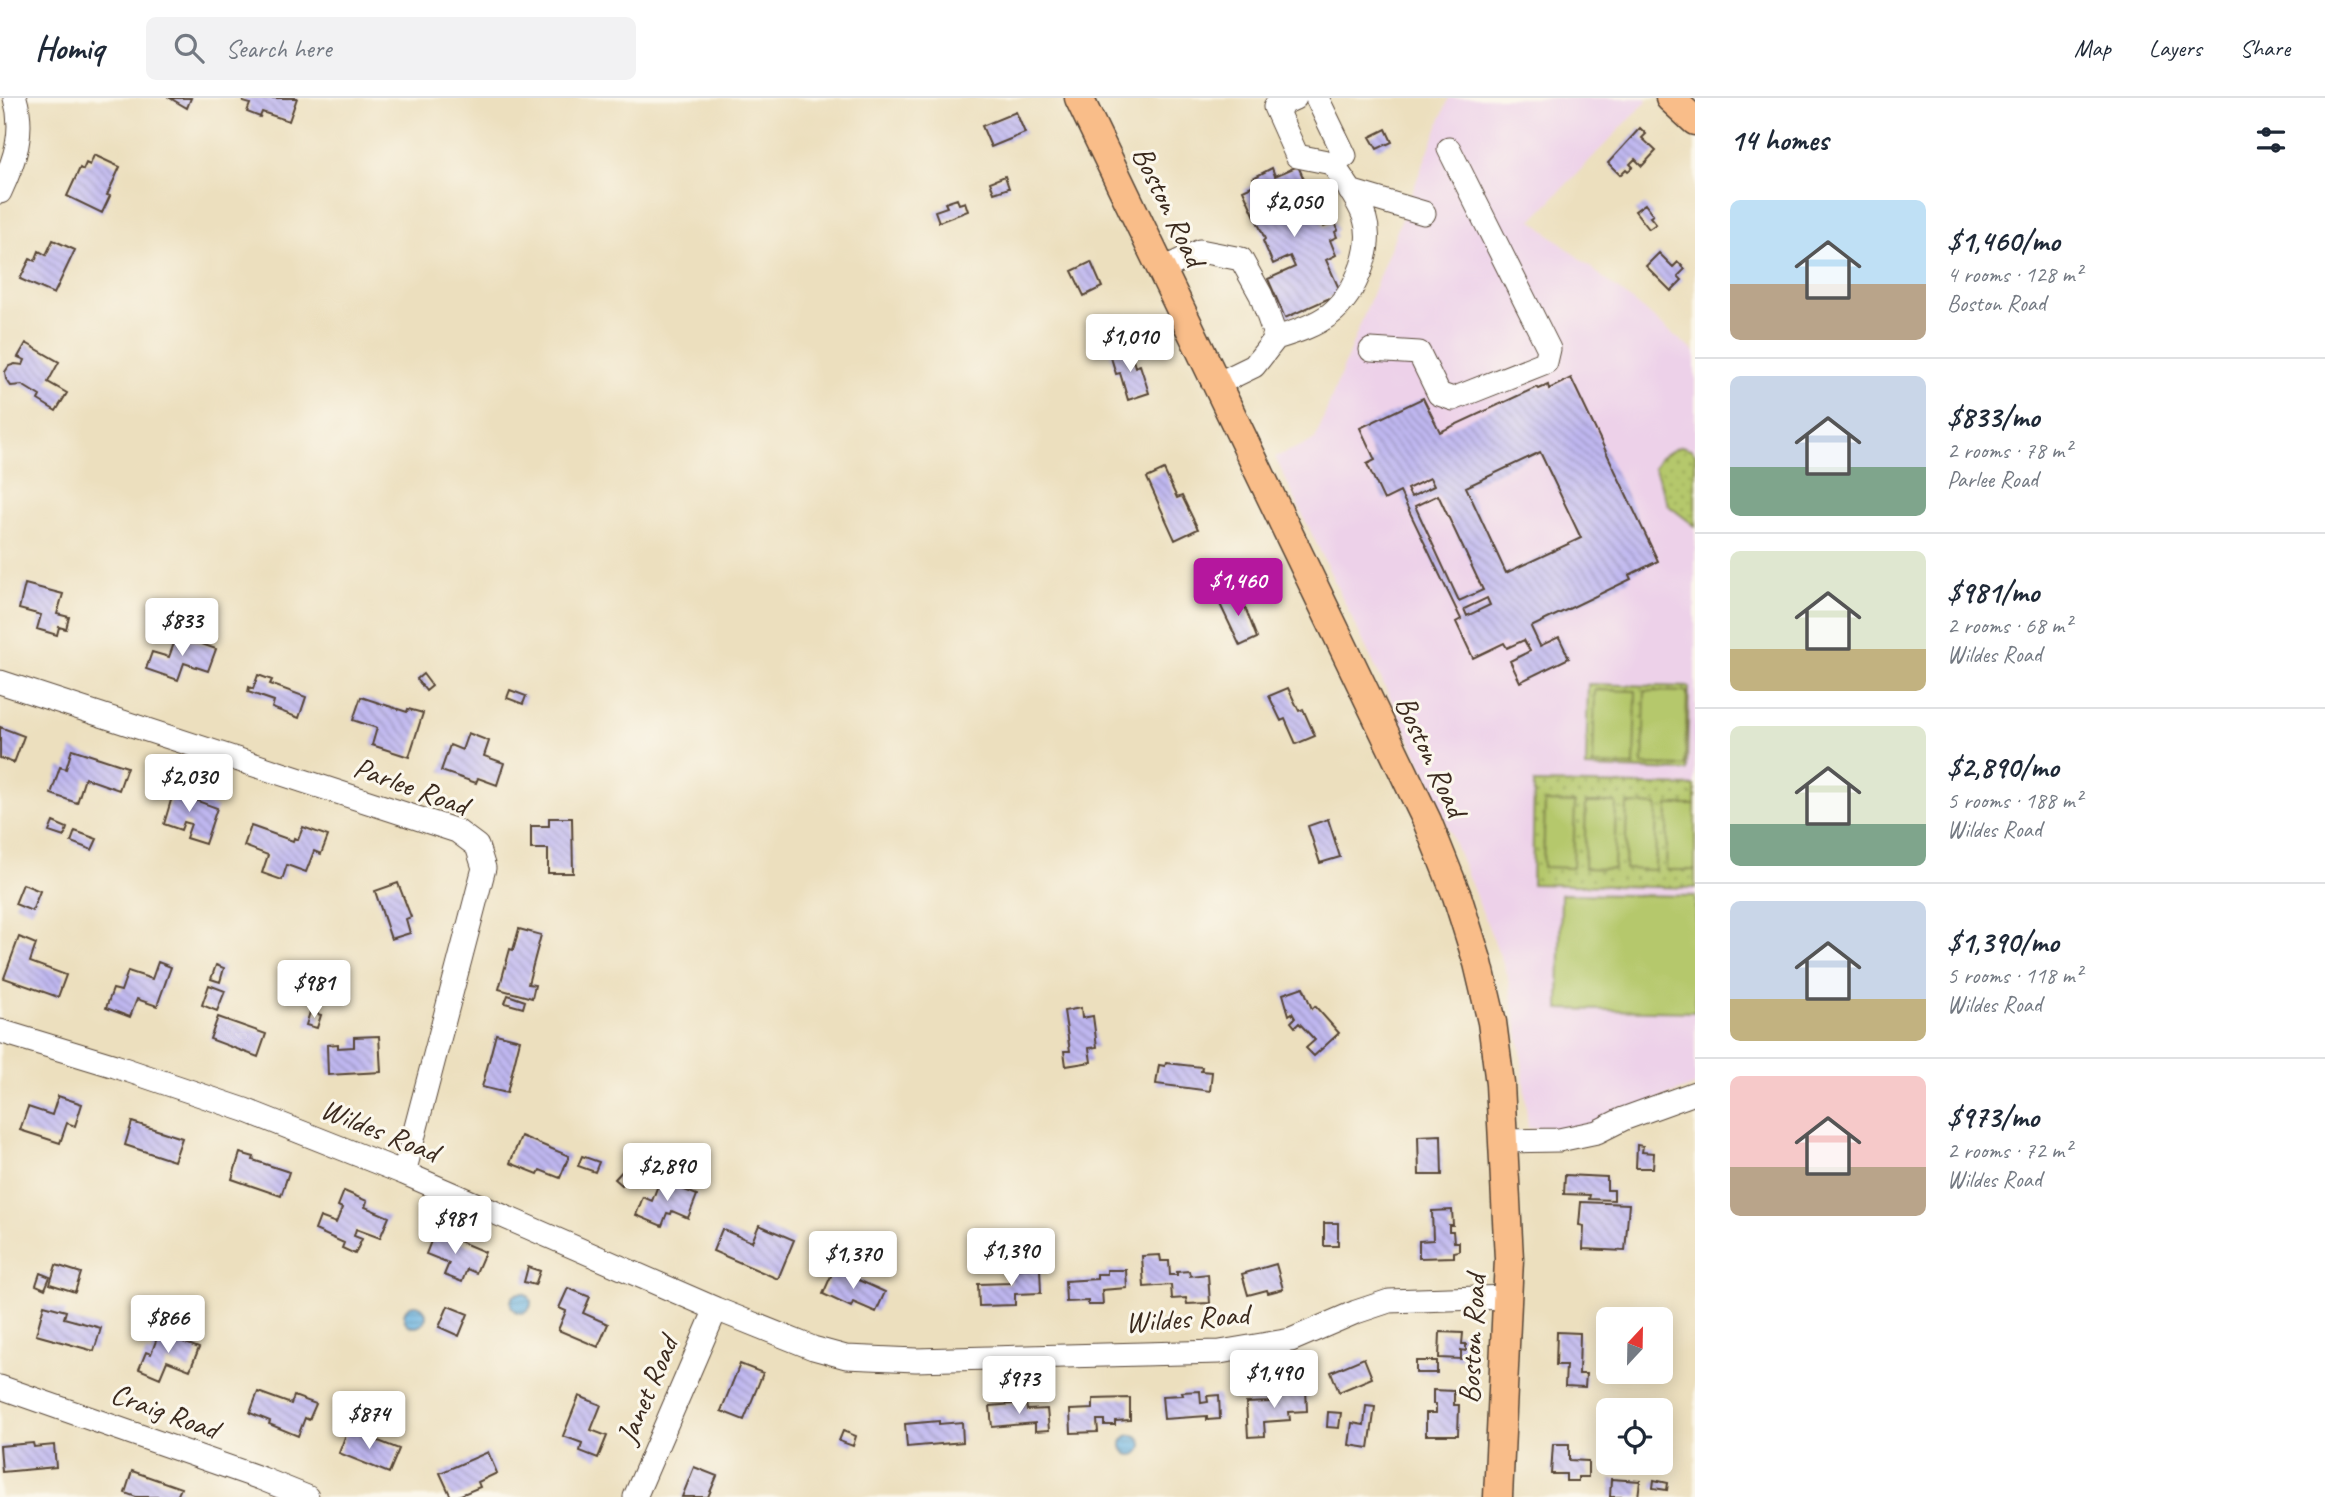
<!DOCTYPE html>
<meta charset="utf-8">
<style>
body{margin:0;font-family:Caveat,sans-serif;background:#f2f2f3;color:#1f2937;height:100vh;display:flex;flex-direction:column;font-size:26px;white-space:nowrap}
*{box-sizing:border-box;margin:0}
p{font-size:23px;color:#747a83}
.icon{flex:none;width:38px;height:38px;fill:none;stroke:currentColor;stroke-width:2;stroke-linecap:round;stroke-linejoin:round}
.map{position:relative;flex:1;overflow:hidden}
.panel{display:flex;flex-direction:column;background:#fff;width:630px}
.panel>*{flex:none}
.needle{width:46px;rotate:22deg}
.tools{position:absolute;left:1596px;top:1209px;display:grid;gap:14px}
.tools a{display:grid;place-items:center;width:77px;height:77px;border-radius:10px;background:#fff;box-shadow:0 4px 18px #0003;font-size:35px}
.price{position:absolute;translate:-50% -60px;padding:0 16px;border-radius:7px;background:#fff;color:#222;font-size:23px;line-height:46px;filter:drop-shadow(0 2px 4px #0008)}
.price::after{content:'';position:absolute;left:50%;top:42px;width:21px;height:16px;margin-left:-10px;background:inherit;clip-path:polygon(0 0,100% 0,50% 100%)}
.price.on{background:#b5179e;color:#fff}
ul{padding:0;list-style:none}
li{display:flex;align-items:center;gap:21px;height:175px;padding:0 35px}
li+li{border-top:2px solid #e0e1e3}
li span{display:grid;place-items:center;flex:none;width:196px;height:140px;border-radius:10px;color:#555}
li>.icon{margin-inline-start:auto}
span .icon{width:84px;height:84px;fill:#fffc;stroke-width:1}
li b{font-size:30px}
h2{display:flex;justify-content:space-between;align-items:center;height:84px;padding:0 35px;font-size:30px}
header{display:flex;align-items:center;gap:42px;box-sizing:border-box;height:98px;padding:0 35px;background:#fff;border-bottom:2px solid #e0e1e3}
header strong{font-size:33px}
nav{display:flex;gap:38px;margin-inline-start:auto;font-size:24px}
.search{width:490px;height:63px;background:#f2f2f3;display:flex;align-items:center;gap:18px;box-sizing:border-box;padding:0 24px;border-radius:10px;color:#747a83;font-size:26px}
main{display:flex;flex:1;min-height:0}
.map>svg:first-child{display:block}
.built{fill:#edd1e9}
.park{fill:url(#park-dots);stroke:#787945;stroke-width:2}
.pitch{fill:#b5c86c;stroke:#787945;stroke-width:2}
.water{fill:url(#water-rules);stroke:#526e80;stroke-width:2}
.building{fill:url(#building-back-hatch);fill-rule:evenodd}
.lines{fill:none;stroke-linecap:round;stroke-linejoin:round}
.minor-casing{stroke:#564536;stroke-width:25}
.major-casing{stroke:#564536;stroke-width:31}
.minor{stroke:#fff;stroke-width:23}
.major{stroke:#f9bd89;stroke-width:28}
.labels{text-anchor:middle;stroke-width:6;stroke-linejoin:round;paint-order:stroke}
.street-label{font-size:30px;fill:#3b2a1e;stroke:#fbf7ec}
</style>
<header>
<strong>Homiq</strong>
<div class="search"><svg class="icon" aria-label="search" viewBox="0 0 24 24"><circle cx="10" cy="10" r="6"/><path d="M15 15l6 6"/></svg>Search here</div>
<nav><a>Map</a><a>Layers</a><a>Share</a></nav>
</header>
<main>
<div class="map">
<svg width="1695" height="1399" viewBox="0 0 1695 1399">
<defs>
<pattern id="park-dots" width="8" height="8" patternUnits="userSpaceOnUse" patternTransform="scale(1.75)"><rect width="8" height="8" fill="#b5c86c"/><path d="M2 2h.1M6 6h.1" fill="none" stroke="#94a358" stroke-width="1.8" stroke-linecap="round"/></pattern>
<pattern id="water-rules" width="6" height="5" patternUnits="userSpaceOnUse" patternTransform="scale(1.75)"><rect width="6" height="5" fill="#69b3e1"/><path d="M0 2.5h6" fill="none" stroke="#5892b6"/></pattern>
<pattern id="building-back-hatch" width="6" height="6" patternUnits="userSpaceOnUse" patternTransform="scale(1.75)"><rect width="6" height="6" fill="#bfb7f0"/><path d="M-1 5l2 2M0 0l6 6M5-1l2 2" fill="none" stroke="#9c95c2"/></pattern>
</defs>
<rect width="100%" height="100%" fill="#fbf7ec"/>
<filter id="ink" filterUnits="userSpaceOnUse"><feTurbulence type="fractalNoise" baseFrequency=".0143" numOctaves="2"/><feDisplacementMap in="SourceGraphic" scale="14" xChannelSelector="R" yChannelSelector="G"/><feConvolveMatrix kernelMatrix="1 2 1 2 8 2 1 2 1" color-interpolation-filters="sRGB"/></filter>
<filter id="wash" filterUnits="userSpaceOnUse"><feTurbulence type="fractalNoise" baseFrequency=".00686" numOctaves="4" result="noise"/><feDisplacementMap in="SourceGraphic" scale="28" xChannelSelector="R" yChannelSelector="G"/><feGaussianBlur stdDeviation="1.57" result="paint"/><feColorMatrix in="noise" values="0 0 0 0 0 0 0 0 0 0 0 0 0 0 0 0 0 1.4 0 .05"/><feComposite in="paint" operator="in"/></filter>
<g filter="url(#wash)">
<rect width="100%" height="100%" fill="#ecdfbe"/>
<path class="built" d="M1449,0H1646L1648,2L1532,122L1695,254V987L1575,1033L1528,1030L1521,952L1507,875L1427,677L1275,359L1315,342Z"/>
<path class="park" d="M1681,348L1691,351L1695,356V428L1669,408L1654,369L1660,359Z
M1588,586L1689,589L1687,673L1586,670Z
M1534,685L1695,688V790L1532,786Z"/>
<path class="pitch" d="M1595,592L1636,593L1634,668L1593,667Z
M1645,593L1687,594L1685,668L1643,667Z
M1545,704L1575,705L1573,770L1543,769Z
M1586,705H1616L1614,771L1584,770Z
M1627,706L1657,707L1655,772L1625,771Z
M1668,707H1695V772H1666Z
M1561,796L1695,798V914L1559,911Z"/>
<path class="water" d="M511 1205a10 10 0 1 1 20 0a10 10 0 1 1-20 0Z
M404 1218a11 11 0 1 1 22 0a11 11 0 1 1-22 0Z
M1122 1347a10 10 0 1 1 20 0a10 10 0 1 1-20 0Z"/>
<g id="blocks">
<path class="building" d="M170,0H191L187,10Z
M244,0H297L289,23L262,14L260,19L247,14L250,6L243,4Z
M1016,14L1025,35L991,49L982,28Z
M1640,30L1646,36L1642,40L1656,53L1642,68L1635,61L1630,66L1633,69L1628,73L1626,71L1620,77L1608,65Z
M1386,31L1392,44L1377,51L1370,39Z
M94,57L120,69L107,97L110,98L102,115L67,98L80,70L83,72L86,65L90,67Z
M1298,68L1320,118L1328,115L1330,120L1322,123L1324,129L1335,124L1338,132L1335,134L1337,139L1330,142L1336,157L1326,162L1341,195L1285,220L1268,181L1295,169L1290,158L1273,166L1263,143L1265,141L1243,92L1256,86L1253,80L1272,70L1275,78Z
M1005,78L1009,90L994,95L990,84Z
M957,101L959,106L965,104L968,113L939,124L935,113L947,109L945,105Z
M1645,106L1653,117L1650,119L1656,126L1649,131L1635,113Z
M53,142L75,152L54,196L20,181L30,161L35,163L39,153L46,157Z
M1659,155L1673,169L1678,164L1685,171L1678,178L1682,182L1671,193L1646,168Z
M1091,164L1102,189L1084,198L1072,173Z
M26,245L59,264L48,284L67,295L56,313L38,302L40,298L22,287L11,288L6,281L5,274L9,268L15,266L23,267L25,262L18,259Z
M1130,251L1135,269L1140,267L1149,295L1128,302L1120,275L1116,276L1110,256Z
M1571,280L1658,463L1629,477L1631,481L1531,529L1540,548L1559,539L1569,560L1520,584L1510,563L1530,553L1524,542L1507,550L1504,545L1473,560L1456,524L1461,521L1400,394L1384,402L1367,366L1375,362L1360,330L1423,300L1440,334L1537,289L1539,291L1548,287L1549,291ZM1540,354L1581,440L1506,475L1466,389ZM1430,380L1434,388L1411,399L1407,391ZM1438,397L1483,492L1459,503L1415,408ZM1487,500L1490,507L1467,518L1464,511Z
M1164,372L1177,400L1182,398L1198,431L1175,442L1147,380Z
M25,486L63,496L57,516L69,519L66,531L59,529L57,537L37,531L41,517L19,511Z
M1239,494L1257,540L1240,548L1218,502Z
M177,537L216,551L208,573L184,565L178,582L146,571L152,554L169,559Z
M423,576L432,588L426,593L417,581Z
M258,577L272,582L270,586L306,599L299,620L272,610L274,603L248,594L249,589L253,591Z
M1288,590L1299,613L1303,611L1315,638L1296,646L1285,621L1281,623L1269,598Z
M510,592L526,598L523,606L507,600Z
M361,599L407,614L408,611L423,615L409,659L372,647L377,630L353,622Z
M0,629L24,638L14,665L0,660Z
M468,635L489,643L484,658L504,665L497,687L478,680L476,685L441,673L450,647L462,652Z
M72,651L127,669L119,692L85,680L77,705L51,696L60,669L66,671Z
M170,686L195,694L192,701L217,710L205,746L186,740L191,726L184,724L181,732L164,726L172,699L166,697Z
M549,720H572L573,775H548V751H531V728H549Z
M1328,721L1340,759L1320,765L1308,728Z
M53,724L67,730L64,739L49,734Z
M251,728L293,743L294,740L298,742L303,729L328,738L321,756L314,753L306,774L287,767L282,782L262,775L268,757L244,748Z
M75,733L97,741L92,752L71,744Z
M398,785L411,819L406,821L410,835L391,841L375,793Z
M23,786L40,793L32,813L15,806Z
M519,831L541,837L528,886L535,887L532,900L499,891L510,851L513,852Z
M19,839L36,846L30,864L66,877L58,899L4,880Z
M158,864L171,869L157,908L137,901L130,919L106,910L113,891L121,893L128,873L152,881Z
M216,867L224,870L220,884L211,881Z
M209,887L225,893L217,913L202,907Z
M1303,889L1312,911L1315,908L1339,935L1314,958L1306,950L1315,942L1299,925L1295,929L1291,924L1295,920L1292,915L1289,917L1283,896Z
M508,897L525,903L523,910L505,905Z
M1081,910L1082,920L1093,918L1097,949L1089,950L1091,964L1066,968L1064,953H1070L1064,913Z
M310,914L321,917L317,930L306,927Z
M218,919L266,936L258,959L210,941Z
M496,936L520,942L507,995L482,989Z
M379,938L381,974L328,977L327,947L338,946V950L354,949V939Z
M1166,965L1202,969L1201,973L1212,974L1210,993L1156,986L1159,967L1165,968Z
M58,998L82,1006L75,1028L67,1025L60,1045L20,1032L28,1009L52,1017Z
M132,1024L182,1040L174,1063L125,1047Z
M1441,1037L1442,1077H1419L1418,1038Z
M521,1038L569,1058L560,1080L540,1072L538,1076L510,1065Z
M1637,1047L1643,1048L1642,1054L1654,1055L1653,1070H1636Z
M240,1055L254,1059L253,1062L289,1074L281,1098L232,1081Z
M582,1058L599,1064L595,1074L578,1068Z
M627,1068L633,1074L622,1087L615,1081Z
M1565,1077L1607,1079V1092H1614V1102L1589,1101L1590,1097L1564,1096Z
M660,1082L697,1097L688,1120L672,1113L671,1116L667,1115L662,1128L636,1117L643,1099L652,1103Z
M344,1093L367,1103L365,1109L389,1119L380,1140L356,1131L354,1138L362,1141L355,1156L342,1150L344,1145L315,1132L320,1119L336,1125L342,1110L338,1108Z
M1581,1104L1629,1106L1625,1153L1583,1151L1584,1128L1579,1127Z
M1452,1112L1453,1127H1449V1133H1453L1454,1144H1459V1153L1454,1154V1159L1419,1160V1143L1433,1142L1432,1113Z
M1324,1125H1338V1148H1324Z
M759,1127L794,1142L778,1181L713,1153L722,1131L752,1144Z
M435,1133L485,1154L476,1175L467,1171L462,1184L444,1177L449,1165L426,1156Z
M1160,1157L1161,1163H1169L1170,1177H1177V1174L1189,1173L1190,1178L1208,1176L1210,1205L1187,1206L1186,1200L1172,1201L1171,1187L1144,1189L1142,1158Z
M1276,1166L1283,1191L1268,1195L1267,1192L1248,1197L1242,1176Z
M56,1167L81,1175L75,1194L50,1186Z
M528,1169L540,1173L535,1187L524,1184Z
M1040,1170L1041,1195L1015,1196V1207L979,1208L978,1186L1011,1185L1010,1171Z
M834,1171L885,1194L876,1214L853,1204L851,1209L823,1196Z
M1107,1172H1126L1127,1190L1102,1192L1103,1207H1088V1203L1066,1204L1065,1183L1097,1181V1176H1107Z
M40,1175L50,1179L45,1191L36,1187Z
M568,1190L590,1199L583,1215L608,1226L598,1249L558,1232L566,1213L559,1210Z
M44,1207L66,1213L64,1220L101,1230L94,1253L36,1237Z
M448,1208L468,1216L459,1238L439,1229Z
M1440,1234L1463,1235L1462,1246H1466V1253L1461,1252V1261L1439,1260Z
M1557,1234L1580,1235L1579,1276H1586L1585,1289L1565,1288L1566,1267H1556Z
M159,1235L199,1250L190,1272L167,1263L160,1280L139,1271L146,1254L151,1256Z
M1364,1260L1372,1280L1339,1294L1331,1274Z
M1416,1263H1437V1275H1416Z
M740,1266L763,1275L744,1322L721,1313Z
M1306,1291L1307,1313L1289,1314L1290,1322L1264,1324L1265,1338L1248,1339L1246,1305L1269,1304V1294Z
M1433,1292L1454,1293V1307H1459L1458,1337H1426V1315H1436V1306H1433Z
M1200,1293L1201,1305L1208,1304L1207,1298L1219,1297L1220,1321L1207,1322V1318L1164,1321L1162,1298L1183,1297L1182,1294Z
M258,1294L291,1306L294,1298L316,1306L309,1322L305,1320L298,1338L269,1326L270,1323L250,1315Z
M579,1298L601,1307L591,1332L607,1338L598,1360L580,1353L582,1345L563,1338Z
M1130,1300V1322L1115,1323V1327H1104V1322H1097L1098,1334L1071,1335L1070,1312L1093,1311V1301Z
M1026,1305L1027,1312L1047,1311L1049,1332L1035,1333V1325L992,1329L990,1308Z
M1366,1308L1375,1309L1369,1350L1349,1347L1352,1325L1364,1327Z
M1328,1314L1341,1315L1339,1330L1327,1329Z
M939,1323V1326L962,1324L963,1344L907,1349L905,1326Z
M348,1331L399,1351L389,1375L339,1355Z
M843,1333L856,1338L853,1348L839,1343Z
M33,1345L34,1349L54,1347L56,1369L2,1374L0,1348Z
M1553,1346H1569V1362L1588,1363V1379H1578V1383H1566V1376H1551Z
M488,1354L497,1375L478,1384L480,1389L456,1399H451L440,1375Z
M694,1369L717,1378L708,1399H682Z
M132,1373L181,1390L177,1399H136L125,1395Z
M1611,1381L1640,1383L1638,1399H1610Z
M1654,1382L1668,1385L1667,1392L1653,1390Z"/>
</g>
</g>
<g filter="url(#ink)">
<use href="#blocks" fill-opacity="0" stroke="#564536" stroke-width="2"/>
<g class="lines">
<defs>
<path id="minor" d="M1295,0L1275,9L1297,58L1332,65L1345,58L1317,0
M1350,93L1424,115
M0,94C15,62 25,34 15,0
M1163,171L1200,153L1241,161L1261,197L1276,240L1254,268L1217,286
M1276,240C1322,226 1345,215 1362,168C1367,153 1370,137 1365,121C1359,102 1343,82 1332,65
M1371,252L1419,255L1439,296L1453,301L1546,264L1549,251L1449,51
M0,584L457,733L477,748L484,770L404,1075
M0,933L115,968L245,1012L404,1075L716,1211L813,1250L846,1259L916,1262L1220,1254L1291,1242L1356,1214L1389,1203L1508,1199
M1503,1043L1559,1042L1597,1034L1623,1021L1695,995
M0,1289L260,1380L307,1399
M635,1399L716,1211"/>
<path id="major" d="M1079,0L1427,723L1457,798L1478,865L1492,924L1500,986L1509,1161L1498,1399
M1670,0L1695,23"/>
</defs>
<use href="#minor" class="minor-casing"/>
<use href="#major" class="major-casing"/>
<use href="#minor" class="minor"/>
<use href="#major" class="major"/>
</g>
</g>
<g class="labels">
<g class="street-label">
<text transform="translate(1169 108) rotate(64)" y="10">Boston Road</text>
<text transform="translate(1431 658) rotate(65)" y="10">Boston Road</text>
<text transform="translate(411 688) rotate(20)" y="10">Parlee Road</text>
<text transform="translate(380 1032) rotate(22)" y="10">Wildes Road</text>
<text transform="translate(1187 1220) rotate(-4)" y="10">Wildes Road</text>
<text transform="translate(1472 1241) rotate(-87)" y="10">Boston Road</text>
<text transform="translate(647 1292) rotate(-67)" y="10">Janet Road</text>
<text transform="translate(165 1313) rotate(20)" y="10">Craig Road</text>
</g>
</g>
</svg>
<div class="tools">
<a><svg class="needle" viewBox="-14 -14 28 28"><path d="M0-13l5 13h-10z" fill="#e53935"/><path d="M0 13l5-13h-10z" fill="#747a83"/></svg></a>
<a><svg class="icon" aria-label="locate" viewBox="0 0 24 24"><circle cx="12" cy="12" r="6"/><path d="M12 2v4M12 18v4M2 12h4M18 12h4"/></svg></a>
</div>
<b class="price" style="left:1294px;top:141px">$2,050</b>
<b class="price" style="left:1130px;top:276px">$1,010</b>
<b class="price on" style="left:1238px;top:520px">$1,460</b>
<b class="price" style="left:182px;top:560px">$833</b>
<b class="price" style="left:189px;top:716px">$2,030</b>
<b class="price" style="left:314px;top:922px">$981</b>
<b class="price" style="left:667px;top:1105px">$2,890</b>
<b class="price" style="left:455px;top:1158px">$981</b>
<b class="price" style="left:1011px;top:1190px">$1,390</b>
<b class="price" style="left:853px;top:1193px">$1,370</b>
<b class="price" style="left:168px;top:1257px">$866</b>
<b class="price" style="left:1274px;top:1312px">$1,490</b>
<b class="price" style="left:1019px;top:1318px">$973</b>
<b class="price" style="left:369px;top:1353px">$874</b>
</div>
<section class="panel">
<h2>14 homes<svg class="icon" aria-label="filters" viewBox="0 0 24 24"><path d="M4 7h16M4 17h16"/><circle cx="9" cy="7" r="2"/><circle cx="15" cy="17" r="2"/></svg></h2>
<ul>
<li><span style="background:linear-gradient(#bfe0f5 60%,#b9a48a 0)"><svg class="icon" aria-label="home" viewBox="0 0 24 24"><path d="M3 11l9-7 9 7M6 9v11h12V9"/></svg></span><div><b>$1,460/mo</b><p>4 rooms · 128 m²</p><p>Boston Road</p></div></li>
<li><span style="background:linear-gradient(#c9d6e8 65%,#7fa58c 0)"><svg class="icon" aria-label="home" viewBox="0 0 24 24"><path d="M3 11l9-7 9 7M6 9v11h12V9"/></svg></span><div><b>$833/mo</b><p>2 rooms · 78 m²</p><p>Parlee Road</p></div></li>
<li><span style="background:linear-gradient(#dfe7d0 70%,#c2b280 0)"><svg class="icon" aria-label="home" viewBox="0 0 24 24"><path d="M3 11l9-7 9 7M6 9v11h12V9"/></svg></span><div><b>$981/mo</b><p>2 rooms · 68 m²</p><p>Wildes Road</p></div></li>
<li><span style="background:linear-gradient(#dfe7d0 70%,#7fa58c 0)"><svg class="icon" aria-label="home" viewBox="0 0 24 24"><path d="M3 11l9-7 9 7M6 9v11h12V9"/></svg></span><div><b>$2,890/mo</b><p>5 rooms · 188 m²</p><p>Wildes Road</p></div></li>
<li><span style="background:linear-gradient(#c9d6e8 70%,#c2b280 0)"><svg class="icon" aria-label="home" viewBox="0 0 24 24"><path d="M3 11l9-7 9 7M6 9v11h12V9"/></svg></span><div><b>$1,390/mo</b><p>5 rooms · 118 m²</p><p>Wildes Road</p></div></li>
<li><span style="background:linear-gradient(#f6c9c9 65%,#b9a48a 0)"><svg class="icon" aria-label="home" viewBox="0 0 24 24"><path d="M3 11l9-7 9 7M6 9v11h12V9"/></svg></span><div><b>$973/mo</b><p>2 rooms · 72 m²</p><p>Wildes Road</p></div></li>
</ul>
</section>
</main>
